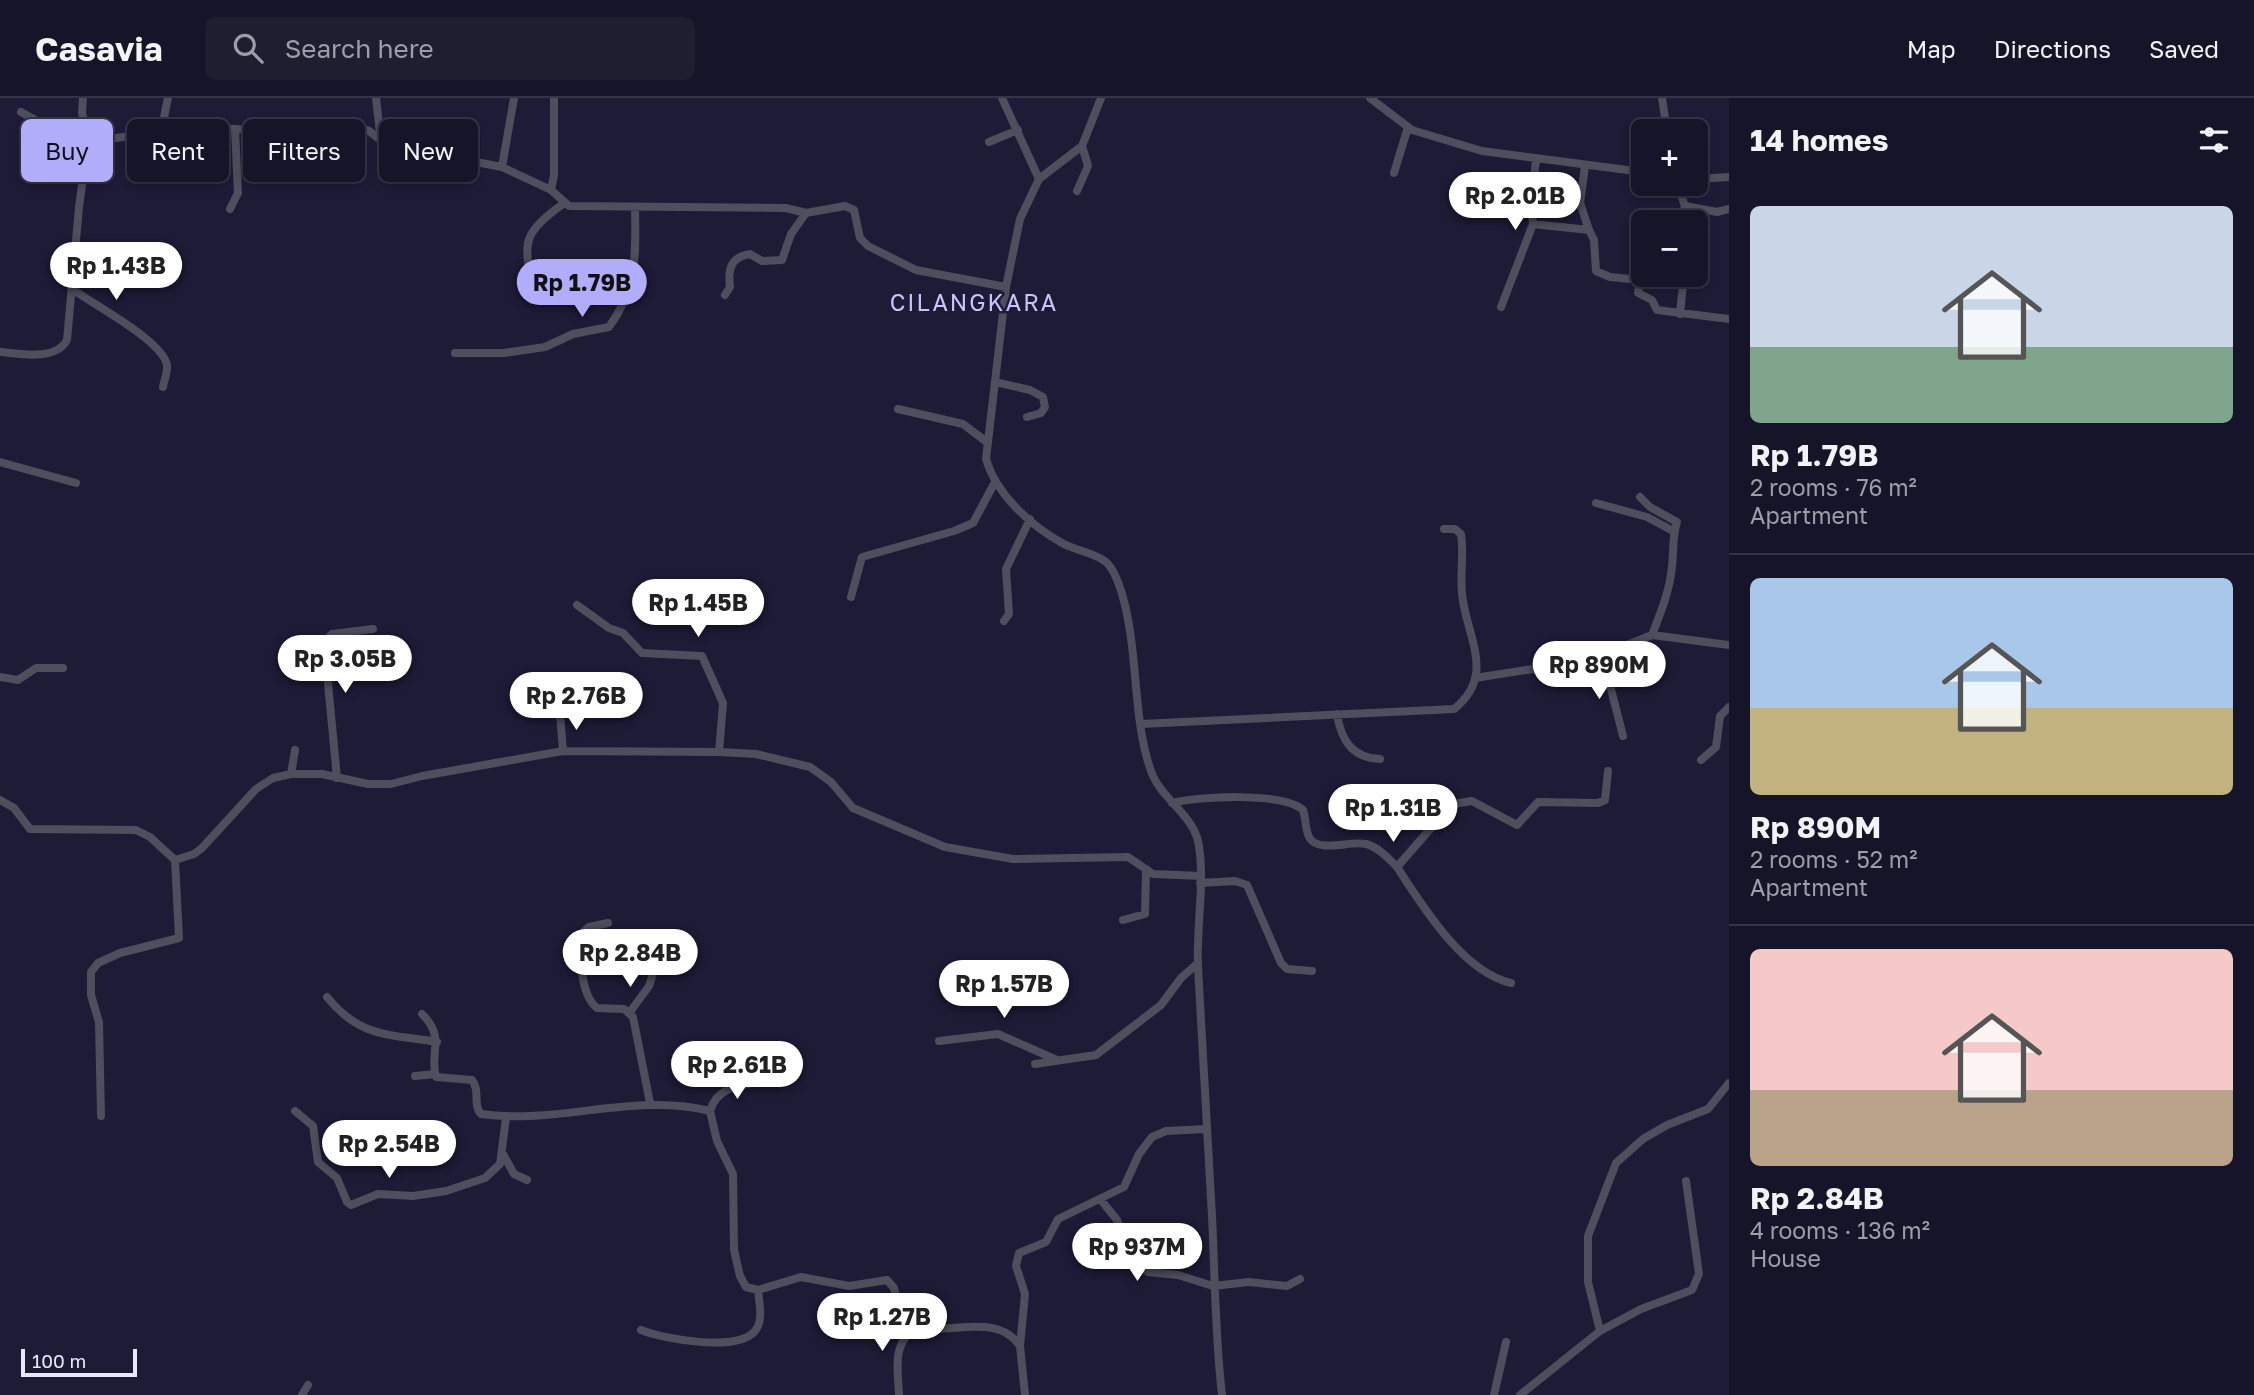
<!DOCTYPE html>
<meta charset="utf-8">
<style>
body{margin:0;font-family:"Golos Text",sans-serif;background:#1f1d30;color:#f1f3f6;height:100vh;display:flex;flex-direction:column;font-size:26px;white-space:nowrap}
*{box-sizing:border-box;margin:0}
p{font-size:23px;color:#9e9ea8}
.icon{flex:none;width:38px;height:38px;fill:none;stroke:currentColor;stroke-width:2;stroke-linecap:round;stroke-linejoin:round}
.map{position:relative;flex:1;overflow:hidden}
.details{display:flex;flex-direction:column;background:#161428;width:525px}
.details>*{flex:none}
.guide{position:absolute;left:21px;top:21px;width:665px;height:63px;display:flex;gap:14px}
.buttons{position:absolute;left:1631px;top:21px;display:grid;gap:14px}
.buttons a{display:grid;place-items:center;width:77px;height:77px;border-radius:10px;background:#161428;box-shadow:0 4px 10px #0003,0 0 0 2px #353345;font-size:35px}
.scale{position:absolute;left:21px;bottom:18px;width:116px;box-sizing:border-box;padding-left:7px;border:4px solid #e8e8fa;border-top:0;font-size:19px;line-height:24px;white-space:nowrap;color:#e8e8fa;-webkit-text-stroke:5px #1d1b36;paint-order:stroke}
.price{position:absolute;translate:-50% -60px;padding:0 16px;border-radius:24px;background:#fff;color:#222;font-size:23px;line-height:46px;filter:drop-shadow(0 2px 4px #0008)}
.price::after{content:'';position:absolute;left:50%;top:42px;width:21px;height:16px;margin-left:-10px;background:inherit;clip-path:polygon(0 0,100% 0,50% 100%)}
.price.selected{background:#b1adfa;color:#111}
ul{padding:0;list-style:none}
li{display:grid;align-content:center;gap:14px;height:371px;padding:0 21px}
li+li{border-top:2px solid #353345}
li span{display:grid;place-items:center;height:217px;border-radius:10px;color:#555}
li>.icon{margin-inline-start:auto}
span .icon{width:126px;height:126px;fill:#fffc;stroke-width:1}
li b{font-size:30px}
h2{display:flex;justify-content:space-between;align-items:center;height:84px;padding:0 21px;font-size:30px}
.pill{padding:0 24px;border-radius:10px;background:#161428;box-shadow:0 4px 10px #0003,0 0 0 2px #353345;font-size:24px;line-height:63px}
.pill.selected{background:#b1adfa;color:#111}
header{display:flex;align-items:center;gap:42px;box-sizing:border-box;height:98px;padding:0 35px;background:#161428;border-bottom:2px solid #353345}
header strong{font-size:33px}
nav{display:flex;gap:38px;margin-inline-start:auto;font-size:24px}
.search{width:490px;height:63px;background:#1f1d30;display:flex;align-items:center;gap:18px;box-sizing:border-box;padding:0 24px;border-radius:10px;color:#9e9ea8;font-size:26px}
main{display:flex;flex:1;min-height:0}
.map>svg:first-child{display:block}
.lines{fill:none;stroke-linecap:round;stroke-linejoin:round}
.minor{stroke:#4e4e5c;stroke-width:8}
.labels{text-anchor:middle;stroke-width:5;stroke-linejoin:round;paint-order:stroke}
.quarter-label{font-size:23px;letter-spacing:2px;fill:#c6c5ff;stroke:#1d1b36}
</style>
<header>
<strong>Casavia</strong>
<div class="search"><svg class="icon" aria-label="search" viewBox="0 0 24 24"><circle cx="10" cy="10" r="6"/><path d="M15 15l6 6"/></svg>Search here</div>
<nav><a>Map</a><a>Directions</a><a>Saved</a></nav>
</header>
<main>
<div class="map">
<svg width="1729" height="1297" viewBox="0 0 1729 1297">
<rect width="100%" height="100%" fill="#1d1b36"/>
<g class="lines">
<path class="minor" d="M83,0L82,15L91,47
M376,0L380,35L386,45
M1002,0L1039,81
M1101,0L1082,48L1039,81L1020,121L1006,189L986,361C996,396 1031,428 1062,445C1076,453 1093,454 1106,464C1114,471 1119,486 1122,496C1139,553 1132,620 1151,673C1161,702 1195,717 1199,748C1205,788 1196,829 1198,869C1202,952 1207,1035 1212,1118C1215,1178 1215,1237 1222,1297
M1370,0L1412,32L1482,53L1643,74
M1662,0L1667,33
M21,14L87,51
M161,34L168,0
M989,44L1018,32
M1585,68L1580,105L1589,132
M502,69L514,0
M1394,75L1408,29
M1696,81L1729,79
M1677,86L1685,108L1717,114L1729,111
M551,92L554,77V0
M1077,93L1088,68L1082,48
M230,111L238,95L235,31
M1680,124L1685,108
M1533,126L1589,132L1594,142L1596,173L1610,179L1640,182L1638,195L1652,202L1657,212L1729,221
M72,191C93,206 163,243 167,267C168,274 164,282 163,289
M725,197L730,189C728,172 730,159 750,156L762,163L782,162L791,136L806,115
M532,202C530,149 512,142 563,106
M1501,209L1533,126L1531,106L1536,62
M1680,216L1684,177
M0,254C20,256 56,263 67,242L79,109L87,51L100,44L115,40L202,29L303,35L357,28L369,33L387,47L502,69L551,92L569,108L786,110L806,115L845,108L854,112L860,140L868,148L916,172L1006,189
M455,255H504L545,249L573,236L609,229C637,190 636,157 635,110
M995,284L1030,292L1043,299L1045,309L1041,315L1027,319
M898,311L963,326L988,345
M0,364L76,385
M1640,399L1650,409L1677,424C1672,439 1674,452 1672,468C1670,492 1661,514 1652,537
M1596,405L1647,419L1673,433
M851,499L862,459L954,433L973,425L995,384
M577,507L609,530L623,535L642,555L702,558L723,605L719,654
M1004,523L1009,516L1006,471L1030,421
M1603,560L1623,638
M0,579L18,582L36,570H63
M1475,580L1603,560L1609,554L1652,537L1729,547
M560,616L563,653
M1337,616C1341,642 1352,660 1380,661
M1141,626L1454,611C1497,577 1466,538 1462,496C1460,476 1464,455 1461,436L1455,431H1444
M1701,662L1716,649L1720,618L1729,609
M291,676L295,652
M337,680L324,543L332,536L373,531
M0,702L14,710L30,731L136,732L150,739L175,762L194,756L202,750L256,691L273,680L291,676H322L368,686H391L422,678L563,653L719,654L756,656L810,669L831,684L853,710L945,749L1013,761L1128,759L1153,776L1201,778
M1172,705C1197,698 1284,694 1303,712C1306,720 1305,731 1309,739C1318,756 1350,742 1366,746C1378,749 1389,761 1397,769L1452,706L1472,703L1517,727L1538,704L1598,705L1605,702L1608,673
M1397,769C1423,809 1463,874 1511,885
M1200,785L1235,783L1247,787L1281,865L1287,871L1312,873
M1123,822L1145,816L1146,771
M608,825L589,829L582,835C579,854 580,897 597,910L624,911L633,919L650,1005
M327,899C360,940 389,936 437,944
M630,914L649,888L653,876
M422,916C446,940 429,953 436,979L472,982C481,993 472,1007 481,1016C558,1027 635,994 710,1013L717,1043L733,1076L734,1152L740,1178L746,1189L758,1192L801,1179L849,1188L887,1182L894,1190L902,1223C936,1245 994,1209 1020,1248L1025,1297
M939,943L998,936L1057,962
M1035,966L1096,957L1161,907L1181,880L1198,865
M415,978L435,976
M295,1013L313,1028L318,1064L337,1080L347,1104L351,1107L378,1096L413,1098L446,1093L485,1080L500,1066L506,1020
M710,1013C716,992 735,987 755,985
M101,1018L99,924L91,897V874L98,865L120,855L179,840L175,762
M503,1056L514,1076L527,1082
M1101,1102L1117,1122L1134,1163L1148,1174L1178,1177L1213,1188L1249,1184L1287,1188L1300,1181
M641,1232C663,1241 743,1256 757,1230C763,1220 759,1204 758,1192
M1600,1233L1588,1184V1138L1616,1065L1643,1041L1667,1027L1708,1011L1729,985
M1020,1248L1025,1196L1016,1168L1019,1155L1046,1144L1058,1121L1124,1089L1139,1056L1152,1039L1166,1033L1205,1031
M302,1297L308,1287
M899,1297C898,1270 892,1250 913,1230
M1494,1297L1506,1244
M1520,1297L1600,1233L1641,1211L1692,1192L1699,1176L1686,1083"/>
</g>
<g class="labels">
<g class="quarter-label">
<text x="974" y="213">CILANGKARA</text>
</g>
</g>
</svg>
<div class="buttons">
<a>+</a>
<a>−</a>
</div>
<div class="scale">100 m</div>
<b class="price" style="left:1515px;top:134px">Rp 2.01B</b>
<b class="price" style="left:116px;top:204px">Rp 1.43B</b>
<b class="price selected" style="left:582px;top:221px">Rp 1.79B</b>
<b class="price" style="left:698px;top:541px">Rp 1.45B</b>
<b class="price" style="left:345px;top:597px">Rp 3.05B</b>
<b class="price" style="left:1599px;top:603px">Rp 890M</b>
<b class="price" style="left:576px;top:634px">Rp 2.76B</b>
<b class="price" style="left:1393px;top:746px">Rp 1.31B</b>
<b class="price" style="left:630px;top:891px">Rp 2.84B</b>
<b class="price" style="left:1004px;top:922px">Rp 1.57B</b>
<b class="price" style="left:737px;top:1003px">Rp 2.61B</b>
<b class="price" style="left:389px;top:1082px">Rp 2.54B</b>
<b class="price" style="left:1137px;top:1185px">Rp 937M</b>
<b class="price" style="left:882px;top:1255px">Rp 1.27B</b>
<div class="guide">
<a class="pill selected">Buy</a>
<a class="pill">Rent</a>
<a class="pill">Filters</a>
<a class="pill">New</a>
</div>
</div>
<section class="details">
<h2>14 homes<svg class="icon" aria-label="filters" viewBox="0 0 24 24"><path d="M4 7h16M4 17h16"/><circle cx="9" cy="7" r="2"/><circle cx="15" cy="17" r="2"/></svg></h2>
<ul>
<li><span style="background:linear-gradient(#c9d6e8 65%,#7fa58c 0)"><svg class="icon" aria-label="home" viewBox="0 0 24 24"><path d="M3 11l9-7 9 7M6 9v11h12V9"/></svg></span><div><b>Rp 1.79B</b><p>2 rooms · 76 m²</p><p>Apartment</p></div></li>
<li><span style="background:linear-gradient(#a9c7e8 60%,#c2b280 0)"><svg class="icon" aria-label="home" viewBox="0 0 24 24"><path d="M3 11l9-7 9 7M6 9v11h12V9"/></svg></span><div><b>Rp 890M</b><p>2 rooms · 52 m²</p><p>Apartment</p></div></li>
<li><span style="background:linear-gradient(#f6c9c9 65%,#b9a48a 0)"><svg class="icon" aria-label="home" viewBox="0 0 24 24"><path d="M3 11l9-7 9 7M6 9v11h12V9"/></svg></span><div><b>Rp 2.84B</b><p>4 rooms · 136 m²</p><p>House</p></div></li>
</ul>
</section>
</main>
